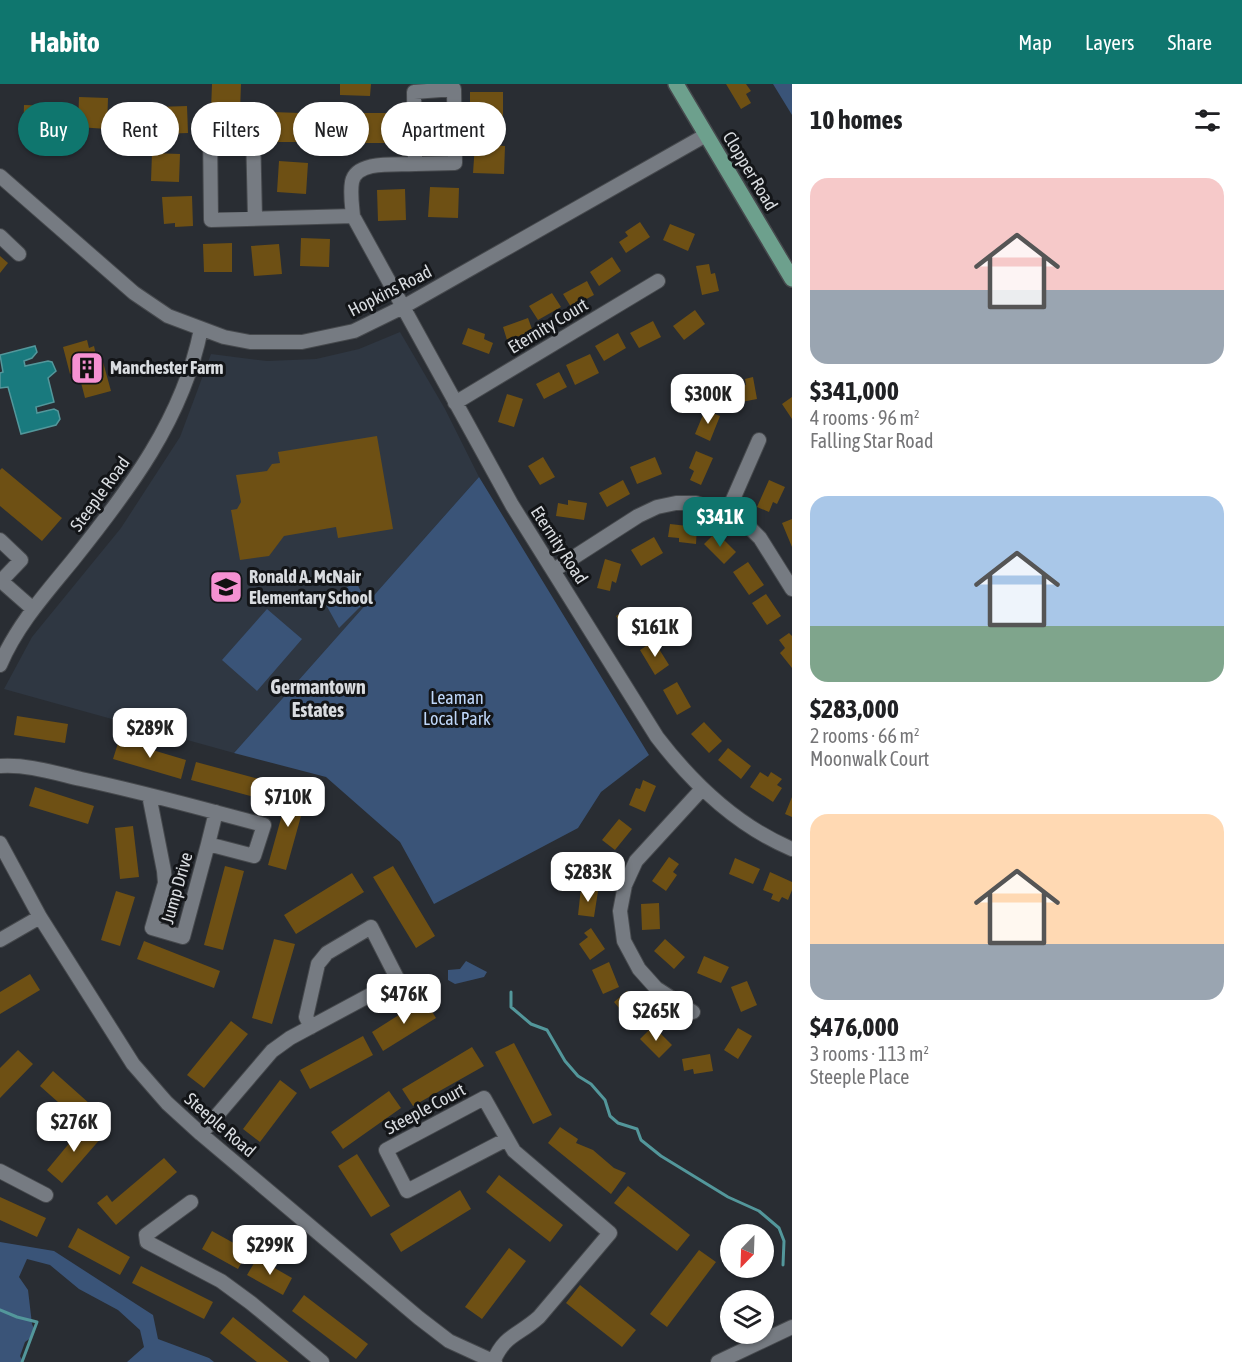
<!DOCTYPE html>
<meta charset="utf-8">
<style>
body{margin:0;font-family:"Asap Condensed",sans-serif;background:#f2f2f2;color:#202124;height:100vh;display:flex;flex-direction:column;font-size:22px;white-space:nowrap}
*{box-sizing:border-box;margin:0}
p{font-size:20px;color:#757577}
.icon{flex:none;width:33px;height:33px;fill:none;stroke:currentColor;stroke-width:2;stroke-linecap:round;stroke-linejoin:round}
.map{position:relative;flex:1;overflow:hidden}
.drawer{display:flex;flex-direction:column;background:#fff;width:450px}
.drawer>*{flex:none}
.guide{position:absolute;left:18px;top:18px;width:570px;height:54px;display:flex;gap:12px}
.needle{width:39px;rotate:203deg}
.tools{position:absolute;left:720px;top:1140px;display:grid;gap:12px}
.tools a{display:grid;place-items:center;width:54px;height:54px;border-radius:50%;background:#fff;box-shadow:0 2px 4px #0004;font-size:30px}
.price{position:absolute;translate:-50% -51px;padding:0 14px;border-radius:12px;background:#fff;color:#222;font-size:20px;line-height:39px;filter:drop-shadow(0 2px 3px #0008)}
.price::after{content:'';position:absolute;left:50%;top:36px;width:18px;height:14px;margin-left:-9px;background:inherit;clip-path:polygon(0 0,100% 0,50% 100%)}
.price.on{background:#0f766e;color:#fff}
ul{padding:0;list-style:none}
li{display:grid;align-content:center;gap:12px;height:318px;padding:0 18px}
li span{display:grid;place-items:center;height:186px;border-radius:18px;color:#555}
li>.icon{margin-inline-start:auto}
span .icon{width:108px;height:108px;fill:#fffc;stroke-width:1}
li b{font-size:26px}
h2{display:flex;justify-content:space-between;align-items:center;height:72px;padding:0 18px;font-size:26px}
.pill{padding:0 21px;border-radius:27px;background:#fff;box-shadow:0 2px 4px #0004;font-size:21px;line-height:54px}
.pill.on{background:#0f766e;color:#fff}
header{display:flex;align-items:center;gap:36px;box-sizing:border-box;height:84px;padding:0 30px;background:#0f766e;color:#fff}
header strong{font-size:28px}
nav{display:flex;gap:33px;margin-inline-start:auto;font-size:21px}
main{display:flex;flex:1;min-height:0}
.map>svg:first-child{display:block}
.built{fill:#2f3742}
.green{fill:#3a5478}
.water{fill:#197a7e;stroke:#53979b;stroke-width:1.5}
.lines{fill:none;stroke-linecap:round;stroke-linejoin:round}
.stream{stroke:#53979b;stroke-width:3}
.building{fill:#6e5014}
.minor-casing{stroke:#46494d;stroke-width:16}
.major-casing{stroke:#46494d;stroke-width:18}
.minor{stroke:#767b82;stroke-width:14}
.major{stroke:#6da08d;stroke-width:15}
.labels{text-anchor:middle;stroke-width:6;stroke-linejoin:round;paint-order:stroke}
.street-label{font-size:18px;fill:#d9dce0;stroke:#131518}
.poi-label{font-size:18px;font-weight:bold;fill:#d9dce0;stroke:#131518;text-anchor:start}
.park-label{font-size:18px;fill:#bfd7f9;stroke:#131518}
.neighbourhood-label{font-size:20px;font-weight:bold;fill:#d9dce0;stroke:#131518}
</style>
<header>
<strong>Habito</strong>
<nav><a>Map</a><a>Layers</a><a>Share</a></nav>
</header>
<main>
<div class="map">
<svg width="792" height="1278" viewBox="0 0 792 1278">
<rect width="100%" height="100%" fill="#292d33"/>
<path class="built" d="M400,248L445,325L479,393L234,669L4,605L32,553L121,444L180,353L211,270L267,277L316,275L359,265Z"/>
<path class="green" d="M773,0H792V31Z
M479,393L649,671L601,708L578,744L434,820L400,758L326,693L234,669Z
M356,498L366,517L339,544L320,510L339,508Z
M267,525L302,555L257,607L222,576Z
M466,877L487,888L484,893L455,900L448,896V886L460,885Z
M0,1158L54,1167L153,1231L158,1255L209,1274L214,1278H127L144,1263L140,1246L118,1226L79,1205L50,1181L27,1175L19,1193L28,1206L32,1240L35,1247L32,1253L25,1258L20,1272L23,1278H0Z"/>
<path class="water" d="M35,262L37,268L32,274L24,277L25,282L48,277L52,278L56,287L48,294L54,318L36,323L37,329L54,325L58,327L60,335L56,341L21,350L8,303L0,304V289L3,288L0,271Z"/>
<g class="lines">
<path class="stream" d="M511,908V923L531,940L547,946L565,977L578,992L591,1000L605,1016L610,1032L618,1039L637,1045L641,1056L661,1072L728,1113L759,1127L779,1144L784,1157L783,1181
M0,1226L17,1233L37,1238L22,1278"/>
</g>
<path class="building" d="M212,0H241L240,27L211,26Z
M340,0H371L370,12L340,11Z
M726,0H746L751,7L746,10L751,19L741,25Z
M470,8H503V37H470Z
M79,13L108,14L107,45L78,43Z
M24,21L53,22L52,51H23Z
M187,22L188,49L158,50L157,23Z
M271,28L301,29V58H270Z
M359,29H391L390,59H359Z
M475,60L505,62L504,90L473,89Z
M152,69L180,70L179,98L151,97Z
M279,77L308,79L306,110L277,108Z
M430,103L459,104L458,134L428,133Z
M405,105L406,136L378,137L377,106Z
M192,112L193,142L175,143V139L164,140L162,113Z
M640,138L650,153L626,169L619,158L628,152L625,148Z
M670,140L695,150L688,167L663,156Z
M301,154L330,155L329,183L300,182Z
M232,159V188H204L203,160Z
M279,160L282,190L254,192L251,162Z
M0,172L8,179L0,189Z
M612,173L621,187L599,202L590,188Z
M709,180L711,190L715,189L719,207L702,211L696,182Z
M587,197L594,211L571,223L563,210Z
M552,209L561,223L538,236L529,222Z
M695,226L705,240L684,256L673,242Z
M528,234L533,248L507,256L503,243Z
M653,237L661,253L639,264L630,249Z
M468,244L485,250L484,255L493,259L489,270L462,260Z
M618,249L626,264L604,277L595,262Z
M87,256L89,264L94,262L98,280L103,278L111,307L85,314L78,287L70,290L63,263Z
M590,270L599,289L575,301L566,281Z
M559,288L567,303L544,315L536,300Z
M753,293L757,315L731,320L728,304L746,301L745,295Z
M507,310L523,315L514,343L498,338Z
M792,313V335L782,320Z
M705,326L720,332L710,357L695,350Z
M377,352L393,445L338,454L336,443L284,452L269,472L240,476L231,426L237,425L241,418L236,391L267,387L272,380L280,379L278,368Z
M696,367L713,374L701,401L690,396L694,387L689,384Z
M543,373L555,393L540,401L528,382Z
M655,373L662,390L637,400L630,383Z
M2,384L62,434L42,457L0,422V386Z
M623,396L630,410L607,423L599,409Z
M769,396L785,403L777,420L773,418L769,428L757,423Z
M568,416L587,419L584,436L556,432L558,419L568,421Z
M792,435V463L782,439Z
M670,440L697,443L696,460L679,458V454L668,453Z
M716,448L736,468L724,480L704,460Z
M654,453L663,469L641,482L631,466Z
M605,475L621,480L616,499L612,497L610,507L597,504Z
M748,478L764,501L749,511L733,488Z
M766,510L781,532L767,541L752,519Z
M631,523L645,545L630,554L616,532Z
M789,549L792,552V584L780,569L785,564L779,556Z
M654,557L669,581L655,591L640,566Z
M677,598L691,623L677,631L663,606Z
M17,632L68,640L65,659L14,651Z
M704,638L722,657L709,669L691,650Z
M119,656L186,676L181,695L113,675Z
M728,664L751,682L741,695L718,676Z
M196,678L274,699L269,717L191,696Z
M760,688L768,693L771,688L782,695L777,701L782,704L773,718L750,703Z
M643,696L656,702L645,728L629,721L636,704L640,705Z
M290,702L308,707L286,786L268,781Z
M35,703L94,722L88,740L29,722Z
M792,713V733L785,730Z
M619,735L632,745L615,766L602,756Z
M133,742L139,793L120,795L115,744Z
M595,769L610,775L600,799L585,793Z
M669,773L679,780L673,788L677,791L666,807L652,797Z
M735,774L760,785L753,800L729,790Z
M225,782L244,787L223,866L204,861Z
M393,782L435,852L416,864L373,793Z
M770,788L792,798V806L788,816L782,813L779,818L771,815L773,810L763,806Z
M352,789L364,808L296,850L284,831Z
M581,804L598,807L594,833L578,831Z
M116,807L135,813L120,862L101,856Z
M659,819L660,845L642,846L641,820Z
M591,844L605,865L590,876L579,860L588,853L584,849Z
M274,855L295,860L272,940L252,934Z
M665,855L685,873L674,885L654,867Z
M144,857L220,887L214,904L137,875Z
M704,872L729,883L721,899L697,889Z
M609,878L619,903L603,910L592,886Z
M30,890L40,906L0,930V908Z
M747,897L757,921L741,928L731,903Z
M627,907L645,928L632,939L614,918Z
M424,915L436,934L383,967L372,948Z
M231,937L248,950L204,1004L187,991Z
M653,942L672,961L659,974L640,955Z
M738,944L752,952L738,975L724,966Z
M363,952L373,971L310,1005L300,986Z
M514,959L552,1031L533,1040L495,968Z
M472,963L484,982L413,1022L402,1005Z
M18,966L33,980L0,1014V984Z
M710,970L713,987L694,990L693,985L684,987L682,975Z
M53,987L90,1020L77,1035L40,1002Z
M280,996L297,1009L260,1058L243,1045Z
M389,1007L401,1024L343,1065L331,1048Z
M86,1039L102,1053L62,1099L47,1086Z
M560,1043L578,1055L576,1059L593,1066L614,1084L626,1089L611,1110L548,1059Z
M357,1070L390,1122L371,1133L338,1082Z
M164,1074L177,1088L116,1141L97,1119L107,1111L112,1118Z
M499,1091L563,1141L550,1158L486,1108Z
M628,1102L690,1151L677,1167L614,1119Z
M460,1106L471,1125L401,1168L390,1150Z
M0,1113L46,1134L37,1153L0,1136Z
M78,1144L130,1173L120,1191L68,1163Z
M212,1147L248,1167L238,1185L202,1165Z
M509,1164L526,1177L482,1235L465,1223Z
M699,1166L716,1178L667,1243L650,1230Z
M257,1174L292,1194L283,1211L247,1191Z
M141,1182L213,1218L204,1235L132,1199Z
M580,1201L636,1246L622,1263L566,1219Z
M304,1211L368,1260L356,1275L292,1227Z
M233,1233L289,1278H257L220,1249Z"/>
<g class="lines">
<defs>
<path id="minor" d="M415,80L455,79L454,5L414,8L415,80C397,81 356,76 352,98C350,109 352,121 353,132L512,421L657,653C693,700 737,742 792,765
M0,92L134,209L168,232L224,253L250,258H302L354,247L403,223L706,51
M255,134L253,46L210,48L211,136L353,132
M0,152L19,170
M455,319L658,197
M727,429L759,356
M0,456L21,476L1,497
M554,486L638,432L657,423L676,419H696L741,435L760,454L792,505
M0,496L33,525
M0,581C17,541 46,509 73,476C129,406 183,335 201,245
M0,682C27,680 55,689 81,695C143,708 203,725 264,741L254,772L208,760L183,853L152,844L165,799L164,787L149,711
M0,759L40,833L133,980L167,1019L201,1050L419,1234L449,1257L495,1278
M208,760L216,728
M0,856L40,833
M693,928L656,904L639,885L624,857L620,827L625,801L636,777L702,705
M201,1050L272,967L290,954L398,896L371,843L327,869L318,880L306,933L311,943
M0,1087L46,1111
M191,1118L146,1151L147,1158L221,1197L251,1219L322,1278
M493,1278C505,1250 518,1252 539,1233L610,1149L514,1067L484,1014L386,1066L407,1107L507,1055
M718,1278L792,1243"/>
<path id="major" d="M676,0L792,195"/>
</defs>
<use href="#minor" class="minor-casing"/>
<use href="#major" class="major-casing"/>
<use href="#minor" class="minor"/>
<use href="#major" class="major"/>
</g>
<defs>
<symbol id="building-square" viewBox="-11 -11 22 22"><rect x="-9" y="-9" width="18" height="18" rx="4" fill="#f591d2" stroke="#131518"/><path d="M-4-6H4V6H1V3H-1V6H-4ZM-2.5-4.3h1.7v1.8h-1.7ZM.8-4.3h1.7v1.8H.8ZM-2.5-1h1.7V.8h-1.7ZM.8-1h1.7V.8H.8Z" fill="#111"/></symbol>
<symbol id="school-square" viewBox="-11 -11 22 22"><rect x="-9" y="-9" width="18" height="18" rx="4" fill="#f591d2" stroke="#131518"/><path d="M0-5L7-2L0 1L-7-2ZM-4 1L0 2.5L4 1V4Q0 6-4 4Z" fill="#111"/></symbol>
</defs>
<g fill-rule="evenodd">
<use href="#building-square" x="68" y="265" width="38" height="38"/>
<use href="#school-square" x="207" y="484" width="38" height="38"/>
</g>
<g class="labels">
<g class="street-label">
<text transform="translate(750 87) rotate(59)" y="6">Clopper Road</text>
<text transform="translate(390 207) rotate(-27)" y="6">Hopkins Road</text>
<text transform="translate(548 242) rotate(-31)" y="6">Eternity Court</text>
<text transform="translate(100 410) rotate(-54)" y="6">Steeple Road</text>
<text transform="translate(559 461) rotate(57)" y="6">Eternity Road</text>
<text transform="translate(177 804) rotate(-74)" y="6">Jump Drive</text>
<text transform="translate(425 1025) rotate(-28)" y="6">Steeple Court</text>
<text transform="translate(220 1041) rotate(41)" y="6">Steeple Road</text>
</g>
<g class="poi-label">
<text x="110" y="290">Manchester Farm</text>
<text x="249" y="499">Ronald A. McNair<tspan x="249" dy="21">Elementary School</tspan></text>
</g>
<g class="park-label">
<text x="457" y="620">Leaman<tspan x="457" dy="21">Local Park</tspan></text>
</g>
<g class="neighbourhood-label">
<text x="318" y="610">Germantown<tspan x="318" dy="23">Estates</tspan></text>
</g>
</g>
</svg>
<div class="tools">
<a><svg class="needle" viewBox="-14 -14 28 28"><path d="M0-13l5 13h-10z" fill="#e53935"/><path d="M0 13l5-13h-10z" fill="#757577"/></svg></a>
<a><svg class="icon" aria-label="layers" viewBox="0 0 24 24"><path d="M12 4l9 5-9 5-9-5zM3 14l9 5 9-5"/></svg></a>
</div>
<b class="price" style="left:708px;top:341px">$300K</b>
<b class="price on" style="left:720px;top:464px">$341K</b>
<b class="price" style="left:655px;top:574px">$161K</b>
<b class="price" style="left:150px;top:675px">$289K</b>
<b class="price" style="left:288px;top:744px">$710K</b>
<b class="price" style="left:588px;top:819px">$283K</b>
<b class="price" style="left:404px;top:941px">$476K</b>
<b class="price" style="left:656px;top:958px">$265K</b>
<b class="price" style="left:74px;top:1069px">$276K</b>
<b class="price" style="left:270px;top:1192px">$299K</b>
<div class="guide">
<a class="pill on">Buy</a>
<a class="pill">Rent</a>
<a class="pill">Filters</a>
<a class="pill">New</a>
<a class="pill">Apartment</a>
</div>
</div>
<section class="drawer">
<h2>10 homes<svg class="icon" aria-label="filters" viewBox="0 0 24 24"><path d="M4 7h16M4 17h16"/><circle cx="9" cy="7" r="2"/><circle cx="15" cy="17" r="2"/></svg></h2>
<ul>
<li><span style="background:linear-gradient(#f6c9c9 60%,#9aa5b1 0)"><svg class="icon" aria-label="home" viewBox="0 0 24 24"><path d="M3 11l9-7 9 7M6 9v11h12V9"/></svg></span><div><b>$341,000</b><p>4 rooms · 96 m²</p><p>Falling Star Road</p></div></li>
<li><span style="background:linear-gradient(#a9c7e8 70%,#7fa58c 0)"><svg class="icon" aria-label="home" viewBox="0 0 24 24"><path d="M3 11l9-7 9 7M6 9v11h12V9"/></svg></span><div><b>$283,000</b><p>2 rooms · 66 m²</p><p>Moonwalk Court</p></div></li>
<li><span style="background:linear-gradient(#ffd9b3 70%,#9aa5b1 0)"><svg class="icon" aria-label="home" viewBox="0 0 24 24"><path d="M3 11l9-7 9 7M6 9v11h12V9"/></svg></span><div><b>$476,000</b><p>3 rooms · 113 m²</p><p>Steeple Place</p></div></li>
</ul>
</section>
</main>
